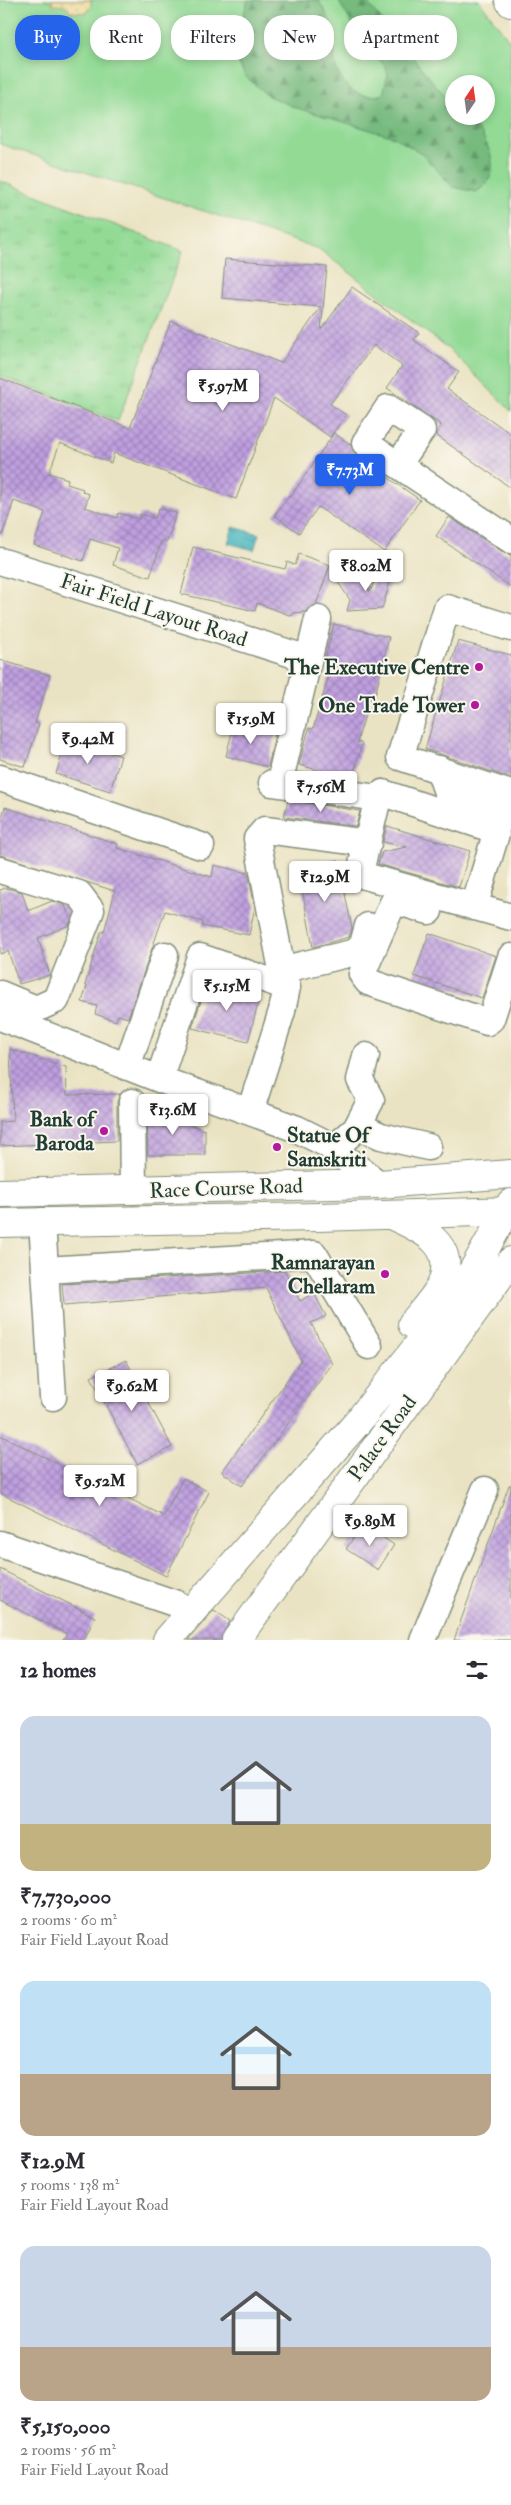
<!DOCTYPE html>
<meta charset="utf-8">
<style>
body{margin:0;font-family:"IM FELL Double Pica",serif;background:#f7f7f7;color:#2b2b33;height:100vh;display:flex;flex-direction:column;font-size:19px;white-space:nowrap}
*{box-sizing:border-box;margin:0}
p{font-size:16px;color:#7c7c81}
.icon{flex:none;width:28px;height:28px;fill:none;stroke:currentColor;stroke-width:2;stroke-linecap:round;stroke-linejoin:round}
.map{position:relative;height:1640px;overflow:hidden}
.drawer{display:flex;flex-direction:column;background:#fff;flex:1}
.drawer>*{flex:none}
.banner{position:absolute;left:15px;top:15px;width:481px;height:45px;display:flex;gap:10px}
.needle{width:32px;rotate:13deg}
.buttons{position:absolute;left:445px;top:75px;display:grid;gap:10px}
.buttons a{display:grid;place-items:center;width:50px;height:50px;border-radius:50%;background:#fff;box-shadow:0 2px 8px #0003;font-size:25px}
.price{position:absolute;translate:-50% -42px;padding:0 11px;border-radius:5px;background:#fff;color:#222;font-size:16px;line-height:32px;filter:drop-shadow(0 1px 2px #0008)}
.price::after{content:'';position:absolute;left:50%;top:30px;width:15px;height:11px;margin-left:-8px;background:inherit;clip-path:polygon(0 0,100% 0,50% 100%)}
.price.on{background:#2563eb;color:#fff}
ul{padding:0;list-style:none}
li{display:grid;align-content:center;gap:10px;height:265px;padding:0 20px}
li span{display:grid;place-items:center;height:155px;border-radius:15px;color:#555}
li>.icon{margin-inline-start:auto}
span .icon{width:90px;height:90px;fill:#fffc;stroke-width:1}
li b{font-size:21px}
h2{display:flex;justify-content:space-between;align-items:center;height:60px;padding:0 20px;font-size:21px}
.pill{padding:0 18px;border-radius:20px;background:#fff;box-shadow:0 2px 8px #0003;font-size:18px;line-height:45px}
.pill.on{background:#2563eb;color:#fff}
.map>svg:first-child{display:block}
.grass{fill:#93da95;stroke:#598c64;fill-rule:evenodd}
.forest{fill:url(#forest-firs);stroke:#4a7c59}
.sand{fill:url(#sand-dots);stroke:#868c69}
.park{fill:url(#park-tufts);stroke:#598c64}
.water{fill:url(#water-ripples);stroke:#327878}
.building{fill:url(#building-cross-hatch)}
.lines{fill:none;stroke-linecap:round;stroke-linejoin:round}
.minor-casing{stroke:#84907c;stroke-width:29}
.major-casing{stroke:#84907c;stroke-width:30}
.minor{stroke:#fff;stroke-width:26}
.major{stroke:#fff;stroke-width:28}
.poi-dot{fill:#b5179e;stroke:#fbf7ec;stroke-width:2}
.labels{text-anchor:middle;stroke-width:4;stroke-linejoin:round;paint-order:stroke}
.street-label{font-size:21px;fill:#1f3d34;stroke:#fbf7ec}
.poi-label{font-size:21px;font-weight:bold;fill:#1f3d34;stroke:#fbf7ec;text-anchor:end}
</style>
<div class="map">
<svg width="511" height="1640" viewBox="0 0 511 1640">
<defs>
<pattern id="forest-firs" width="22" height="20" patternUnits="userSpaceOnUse" patternTransform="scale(1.25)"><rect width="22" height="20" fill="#76ba7e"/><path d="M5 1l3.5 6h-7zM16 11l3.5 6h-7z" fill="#609868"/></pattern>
<pattern id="sand-dots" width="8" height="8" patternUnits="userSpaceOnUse" patternTransform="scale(1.25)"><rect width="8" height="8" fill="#eeda9e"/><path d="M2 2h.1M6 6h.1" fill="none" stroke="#ccbc89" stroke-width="1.8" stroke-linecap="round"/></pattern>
<pattern id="park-tufts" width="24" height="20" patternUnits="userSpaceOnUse" patternTransform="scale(1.25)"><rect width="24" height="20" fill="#93da95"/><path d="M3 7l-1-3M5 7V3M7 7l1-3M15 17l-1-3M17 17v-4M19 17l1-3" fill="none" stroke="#7ebc81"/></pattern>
<pattern id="water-ripples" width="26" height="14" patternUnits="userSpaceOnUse" patternTransform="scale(1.25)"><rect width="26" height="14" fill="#44b4bc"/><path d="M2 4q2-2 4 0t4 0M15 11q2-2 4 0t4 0" fill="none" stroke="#38949a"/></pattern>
<pattern id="building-cross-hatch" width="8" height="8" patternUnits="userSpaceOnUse" patternTransform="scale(1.25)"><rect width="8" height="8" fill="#bf9fe0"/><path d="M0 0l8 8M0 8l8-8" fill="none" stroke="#9b83b6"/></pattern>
</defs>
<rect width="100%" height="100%" fill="#fbf7ec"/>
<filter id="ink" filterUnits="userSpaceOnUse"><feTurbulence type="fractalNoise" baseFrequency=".02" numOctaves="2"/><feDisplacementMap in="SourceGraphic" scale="10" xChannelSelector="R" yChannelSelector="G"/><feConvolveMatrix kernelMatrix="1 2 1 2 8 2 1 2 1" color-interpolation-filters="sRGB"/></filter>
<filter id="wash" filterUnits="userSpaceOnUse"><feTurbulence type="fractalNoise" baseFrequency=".0096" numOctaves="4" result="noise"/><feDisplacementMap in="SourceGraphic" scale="20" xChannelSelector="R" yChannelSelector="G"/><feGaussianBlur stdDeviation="1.12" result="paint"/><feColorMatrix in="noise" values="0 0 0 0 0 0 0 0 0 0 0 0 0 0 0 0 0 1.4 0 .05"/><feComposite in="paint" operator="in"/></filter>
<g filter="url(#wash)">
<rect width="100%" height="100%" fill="#eae3c3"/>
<path class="grass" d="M0,0H479L511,43V411L450,350L319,249L0,144ZM454,84H486V116H454Z"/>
<path class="forest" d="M248,0H318C325,10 330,20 333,32C336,43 332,56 336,67C342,88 361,101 383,94L388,74L384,65L358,34L338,0H365L438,88L454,104V116H466C486,135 508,174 476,192L453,187L421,153L394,137L297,108L268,96L245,76L237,60L236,41Z"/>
<path class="sand" d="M51,0H91V6L87,13L70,12L66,6L53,5Z"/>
<path class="park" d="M0,181L183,251L118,421L0,376Z"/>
<path class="water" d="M233,527L259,534L254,550L228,543Z"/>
<g id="blocks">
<path class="building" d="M225,259L327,267L321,330L352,287L419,333L414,340L459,372L447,389L511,434V488L436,435L441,425L387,388L402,366L374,345L330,404L346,415L330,437L274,398L236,499L114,453L111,463L60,443L49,473L68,479L67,484L83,489L82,492L89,494L85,507L117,518L118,513L139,519L140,514L155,518L159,508L176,513L167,542L162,540L150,577L113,565L118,548L90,539L83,561L34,545L45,512L14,501L2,536L0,535V378L130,428L171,321L281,363L321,307L222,298Z
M334,433L350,444L357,456L420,500L384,552L318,507L299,533L274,515L289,495L291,496Z
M449,517L503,552L511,555V587L436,536Z
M193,547L285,569L287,562L295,565L299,554L330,565L316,605L305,612L293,613L292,616L257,603L255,611L181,594Z
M359,571L370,592L378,573L393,572L382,609L347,611L350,600L338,582Z
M334,624L389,637L375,696L371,695L357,742L362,743L352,779L299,765L309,728L313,729L332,665L324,663Z
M458,641L511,655V778L425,749Z
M0,660L50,675L35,723L39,724L25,767L0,759Z
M234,724L275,734L268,767L226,756Z
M67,739L121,756L110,791L56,774Z
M288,800L360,811L356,826L284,817Z
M5,807L118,844L117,848L212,877L214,865L248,873L255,907L249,935L202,926L203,922L165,911L128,1018L118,1015L116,1021L95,1014L97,1006L82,1002L87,986L85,985L101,932H104L115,891L0,855V822Z
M387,826L470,851L459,887L378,864L382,852L407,847L383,842Z
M338,860L352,928L349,937L313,947L298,868Z
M6,888L22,892L28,911L52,901L65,905L71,920L69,925L38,938L50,975L19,984L8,951L0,954V890Z
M429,933L496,956L482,998L414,976Z
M207,983L260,996L248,1042L192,1028Z
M10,1049L66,1067L67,1095L120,1094L117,1102V1141L0,1146V1122L13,1121Z
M147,1108L205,1130V1155H148Z
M285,1271L300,1301L314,1293L326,1316L311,1323L332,1364L242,1486L222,1472L301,1360L266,1288L64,1305L62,1284Z
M126,1360L172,1447L137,1464L91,1377Z
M0,1435L164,1516L183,1478L209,1492L166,1576L0,1493Z
M509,1485H511V1640H454Z
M363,1524L394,1545L378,1570L346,1549Z
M0,1569L95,1617L84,1640H63L67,1634L0,1600Z
M214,1610L230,1621L220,1640H188Z"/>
</g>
</g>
<g filter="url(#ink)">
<use href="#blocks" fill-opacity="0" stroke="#84907c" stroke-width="1"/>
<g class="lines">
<defs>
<path id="minor" d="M398,465L422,430L388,408L365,443L511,540
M0,561L308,659
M511,628L447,608L400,757L511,794
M283,767L318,619
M439,769L449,798L511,818
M0,778L201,846
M272,783L378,798
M368,843L265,830L257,839L281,965L285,969L356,952L363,944L368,926
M0,870L79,894L91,910L56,1000L36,1009L0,994
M474,907L496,834L495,830L383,793L378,798L361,868L365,876L511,917
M429,911L399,902L393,903L362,974L368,982L487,1022L491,1019L511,957
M0,1017L159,1079L297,1129L325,1143L379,1184
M127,1067L165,955
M159,1079L200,957L287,987L282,1011L250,1112
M132,1102L133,1191
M359,1126L381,1136L428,1147
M333,1149L356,1129L371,1100L360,1080L366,1056
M42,1221L53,1397
M45,1270L314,1254L369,1346
M0,1544L177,1604L190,1612
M423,1640L485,1490"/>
<path id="major" d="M509,0L511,3
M0,1193L379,1184L511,1174
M395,1217C424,1230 456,1245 442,1283C436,1297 421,1312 412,1324
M0,1223L318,1217L511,1211
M167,1640L357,1423L463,1288L511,1203
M236,1640L511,1261"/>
</defs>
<use href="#minor" class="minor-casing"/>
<use href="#major" class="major-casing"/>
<use href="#minor" class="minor"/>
<use href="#major" class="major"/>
</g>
</g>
<g class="poi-dot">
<circle cx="479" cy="667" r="5"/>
<circle cx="475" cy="705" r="5"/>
<circle cx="104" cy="1131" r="5"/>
<circle cx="277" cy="1147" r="5"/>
<circle cx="385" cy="1274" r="5"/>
</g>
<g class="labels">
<g class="street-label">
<text transform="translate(154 610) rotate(18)" y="7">Fair Field Layout Road</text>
<text transform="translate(226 1188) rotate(-2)" y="7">Race Course Road</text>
<text transform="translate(382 1438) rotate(-54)" y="7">Palace Road</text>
</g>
<g class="poi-label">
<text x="469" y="674">The Executive Centre</text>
<text x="465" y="712">One Trade Tower</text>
<text x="94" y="1126">Bank of<tspan x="94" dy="24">Baroda</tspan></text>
<text x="287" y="1142" text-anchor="start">Statue Of<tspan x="287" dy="24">Samskriti</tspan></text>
<text x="375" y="1269">Ramnarayan<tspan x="375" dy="24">Chellaram</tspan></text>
</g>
</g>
</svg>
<div class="buttons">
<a><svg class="needle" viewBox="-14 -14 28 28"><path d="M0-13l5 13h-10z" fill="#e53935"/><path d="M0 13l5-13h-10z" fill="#7c7c81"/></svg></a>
</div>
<b class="price" style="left:223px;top:412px">₹5.97M</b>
<b class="price on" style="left:350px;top:496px">₹7.73M</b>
<b class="price" style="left:366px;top:592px">₹8.02M</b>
<b class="price" style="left:251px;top:745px">₹15.9M</b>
<b class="price" style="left:88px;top:765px">₹9.42M</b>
<b class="price" style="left:321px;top:813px">₹7.56M</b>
<b class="price" style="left:325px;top:903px">₹12.9M</b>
<b class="price" style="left:227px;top:1012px">₹5.15M</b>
<b class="price" style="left:173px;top:1136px">₹13.6M</b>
<b class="price" style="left:132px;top:1412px">₹9.62M</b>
<b class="price" style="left:100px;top:1507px">₹9.52M</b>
<b class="price" style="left:370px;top:1547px">₹9.89M</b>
<div class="banner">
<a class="pill on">Buy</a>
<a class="pill">Rent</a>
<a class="pill">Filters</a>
<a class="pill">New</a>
<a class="pill">Apartment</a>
</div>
</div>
<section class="drawer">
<h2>12 homes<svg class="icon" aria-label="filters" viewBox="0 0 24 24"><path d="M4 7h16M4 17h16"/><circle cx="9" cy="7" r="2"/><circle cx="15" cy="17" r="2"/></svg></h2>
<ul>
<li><span style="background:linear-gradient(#c9d6e8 70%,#c2b280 0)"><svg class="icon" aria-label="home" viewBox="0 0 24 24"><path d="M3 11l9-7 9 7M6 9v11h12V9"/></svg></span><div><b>₹7,730,000</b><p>2 rooms · 60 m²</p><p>Fair Field Layout Road</p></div></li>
<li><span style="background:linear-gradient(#bfe0f5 60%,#b9a48a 0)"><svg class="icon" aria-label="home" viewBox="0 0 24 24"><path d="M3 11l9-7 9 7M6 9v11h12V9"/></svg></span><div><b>₹12.9M</b><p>5 rooms · 138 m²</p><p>Fair Field Layout Road</p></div></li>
<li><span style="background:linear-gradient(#c9d6e8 65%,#b9a48a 0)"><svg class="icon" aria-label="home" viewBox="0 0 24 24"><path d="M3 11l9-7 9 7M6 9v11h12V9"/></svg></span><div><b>₹5,150,000</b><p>2 rooms · 56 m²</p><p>Fair Field Layout Road</p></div></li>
</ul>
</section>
